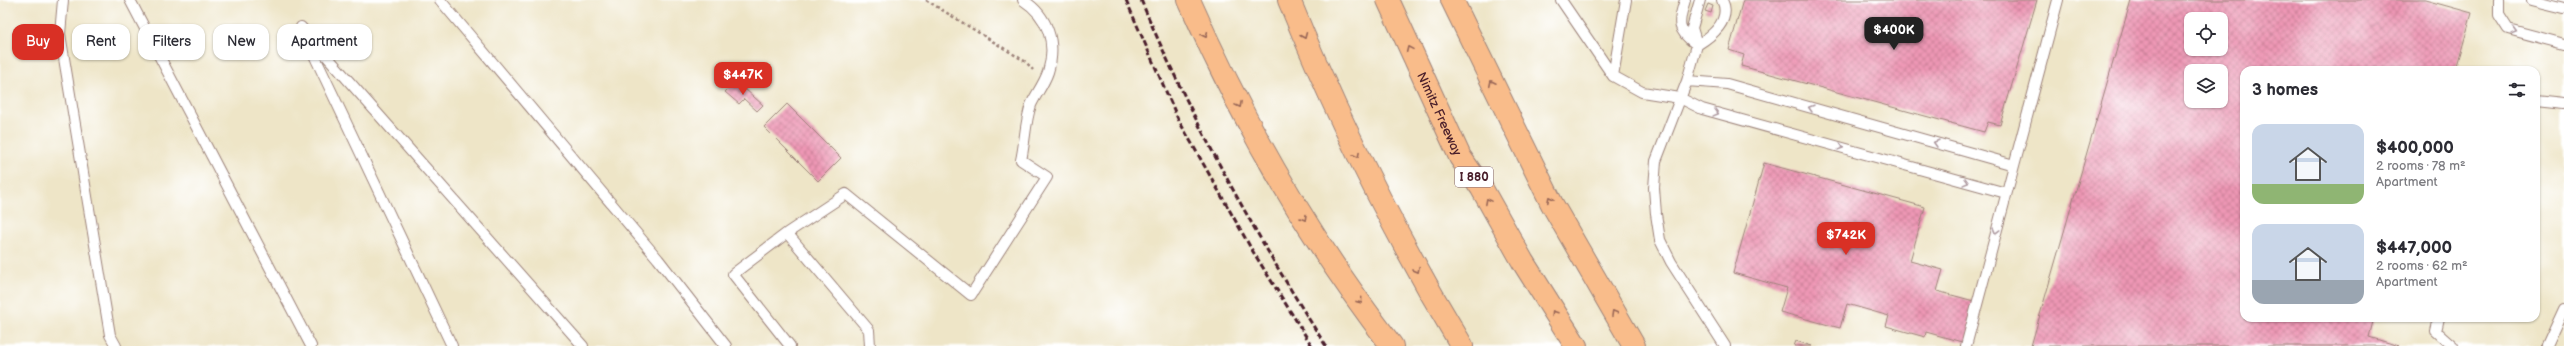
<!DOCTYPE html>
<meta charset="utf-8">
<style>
body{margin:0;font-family:"Balsamiq Sans",sans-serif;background:#f7f7f7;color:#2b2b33;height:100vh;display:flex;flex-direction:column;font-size:15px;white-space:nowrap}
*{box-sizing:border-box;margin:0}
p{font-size:13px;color:#7c7c81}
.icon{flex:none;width:22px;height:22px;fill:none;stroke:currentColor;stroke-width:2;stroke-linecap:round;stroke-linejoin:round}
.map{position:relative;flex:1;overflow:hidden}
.side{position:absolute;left:2240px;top:66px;width:300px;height:256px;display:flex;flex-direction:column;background:#fff;border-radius:12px;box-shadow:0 1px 3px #0004}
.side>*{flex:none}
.top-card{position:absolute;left:12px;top:24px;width:380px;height:36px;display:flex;gap:8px}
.controls{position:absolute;left:2184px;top:12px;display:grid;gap:8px}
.controls a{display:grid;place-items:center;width:44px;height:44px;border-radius:8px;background:#fff;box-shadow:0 1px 3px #0004;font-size:20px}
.price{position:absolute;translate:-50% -34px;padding:0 9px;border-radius:8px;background:#d93025;color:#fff;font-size:13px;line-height:26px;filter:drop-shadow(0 1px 2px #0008)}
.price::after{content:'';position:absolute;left:50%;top:24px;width:12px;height:9px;margin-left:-6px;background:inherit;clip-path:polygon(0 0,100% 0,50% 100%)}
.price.active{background:#222;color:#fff}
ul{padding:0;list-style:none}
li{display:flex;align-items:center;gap:12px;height:100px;padding:0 12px}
li span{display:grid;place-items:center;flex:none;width:112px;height:80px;border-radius:12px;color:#555}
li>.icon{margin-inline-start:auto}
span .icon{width:48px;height:48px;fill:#fffc;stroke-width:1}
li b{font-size:17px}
h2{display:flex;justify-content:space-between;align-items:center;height:48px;padding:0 12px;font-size:17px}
.pill{padding:0 14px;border-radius:12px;background:#fff;box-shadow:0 1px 3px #0004;font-size:14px;line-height:36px}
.pill.active{background:#d93025;color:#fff}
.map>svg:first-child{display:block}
.building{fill:url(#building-cross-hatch);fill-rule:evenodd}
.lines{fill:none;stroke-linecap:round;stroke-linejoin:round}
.service-casing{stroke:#9c8279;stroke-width:12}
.motorway-casing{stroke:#9c8279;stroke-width:24}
.path{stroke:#9c8279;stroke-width:2.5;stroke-dasharray:3 3;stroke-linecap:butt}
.service{stroke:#fff;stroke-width:10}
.motorway{stroke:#f9bc8a;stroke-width:22}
.rail{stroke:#4a1f2b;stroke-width:3;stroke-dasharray:6 3;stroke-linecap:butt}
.oneway{stroke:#ae9aa0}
.oneway2{stroke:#996656}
.labels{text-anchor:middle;stroke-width:4;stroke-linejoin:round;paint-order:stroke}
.shield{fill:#fff;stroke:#80626b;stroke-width:1}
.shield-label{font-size:12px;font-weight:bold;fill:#4a1f2b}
.street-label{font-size:13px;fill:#4a1f2b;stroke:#fff}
</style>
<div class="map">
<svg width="2564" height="346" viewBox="0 0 2564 346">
<defs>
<pattern id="building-cross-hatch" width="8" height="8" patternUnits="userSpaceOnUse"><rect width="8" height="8" fill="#ee97b5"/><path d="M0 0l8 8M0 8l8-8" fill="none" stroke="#c37b93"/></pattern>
</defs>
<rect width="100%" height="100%" fill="#fff"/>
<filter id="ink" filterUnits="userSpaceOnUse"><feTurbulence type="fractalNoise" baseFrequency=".025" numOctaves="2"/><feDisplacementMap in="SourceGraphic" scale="8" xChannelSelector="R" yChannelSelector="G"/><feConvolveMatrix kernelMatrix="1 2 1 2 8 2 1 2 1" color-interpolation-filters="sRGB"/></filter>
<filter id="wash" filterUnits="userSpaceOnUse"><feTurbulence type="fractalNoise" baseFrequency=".012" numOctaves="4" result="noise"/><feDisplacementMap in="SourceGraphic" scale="16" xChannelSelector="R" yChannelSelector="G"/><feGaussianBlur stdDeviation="0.9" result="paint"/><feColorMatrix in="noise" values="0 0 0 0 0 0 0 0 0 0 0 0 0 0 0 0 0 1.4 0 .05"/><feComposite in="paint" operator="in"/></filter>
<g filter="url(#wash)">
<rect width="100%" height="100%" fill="#eee5c7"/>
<g id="blocks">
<path class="building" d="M1743,0H2037L2000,125L1988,122L1984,132L1741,66L1744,55L1729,50Z
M2131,0H2425L2472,13L2456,69L2445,66L2444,70H2244V318H2374L2369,337L2399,346H2031ZM2191,19H2221V49H2191ZM2191,71H2221V101H2191Z
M1708,4L1713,6L1711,13L1705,11Z
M736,81L763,105L757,111L744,99L739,104L725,92Z
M787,104L841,158L818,181L764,127Z
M1764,163L1925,207L1910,261L1943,270L1937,291L1981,303L1969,344L1926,332L1925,337L1886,326L1889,316L1847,304L1840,328L1780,312L1787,288L1733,273Z
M1796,341L1812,346H1794Z"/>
</g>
</g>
<g filter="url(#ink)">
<use href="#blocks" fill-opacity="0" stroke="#9c8279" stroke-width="1"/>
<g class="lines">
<defs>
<path id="service" d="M63,0L60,34L110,335L116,346
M130,0L311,346
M440,0L658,259L726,346
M1561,0L1613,76L1642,92L1680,98L1702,109L2006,193
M1685,0C1678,23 1676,30 1697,45
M1722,0C1732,20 1712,36 1697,45L1687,81L1656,161L1654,188L1656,214L1660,240L1671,262L1725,346
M2499,0V15L2508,29L2564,44
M2532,0L2564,8
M301,27L583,346
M306,38L452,346
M1697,45L1692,28L1700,0
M1613,76L1626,0
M1687,81L1727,84L2014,165
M2536,101L2564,104
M787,233L733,274L790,346
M2439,318L2436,331L2453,346
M870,346L869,330L787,233L846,194L971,295L1047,177L1021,160C1025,143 1025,122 1031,105C1036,94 1044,84 1048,72C1057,43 1048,16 1023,0
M1966,346L2058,0
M2547,346L2564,309"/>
<g id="motorway">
<path d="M1189,0C1243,123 1310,240 1392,346"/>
<path d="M1289,0C1338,120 1395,235 1462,346"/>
<path id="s1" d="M1388,0L1460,157L1481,187L1523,262L1576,346"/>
<path d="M1452,0L1552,204L1634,346"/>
</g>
</defs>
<use href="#service" class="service-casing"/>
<use href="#motorway" class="motorway-casing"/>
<path class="path" d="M926,0L1026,62L1033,70"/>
<use href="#service" class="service"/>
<use href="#motorway" class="motorway"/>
<path class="rail" d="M1126,0L1178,119L1252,250L1312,346
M1141,0C1192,121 1255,235 1326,346"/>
</g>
<defs><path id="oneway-chevron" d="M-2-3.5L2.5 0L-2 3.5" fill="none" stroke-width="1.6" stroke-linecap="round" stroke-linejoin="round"/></defs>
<g class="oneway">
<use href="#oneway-chevron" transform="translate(2514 31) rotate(15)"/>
<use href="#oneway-chevron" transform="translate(1811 108) rotate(-164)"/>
<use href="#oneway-chevron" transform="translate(1716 113) rotate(15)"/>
<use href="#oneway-chevron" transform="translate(1936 143) rotate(-164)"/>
<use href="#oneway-chevron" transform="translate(1841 147) rotate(15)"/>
<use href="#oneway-chevron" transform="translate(1966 182) rotate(15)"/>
<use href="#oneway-chevron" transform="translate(1996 231) rotate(105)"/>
</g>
<g class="oneway2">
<use href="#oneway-chevron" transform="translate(1205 35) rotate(65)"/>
<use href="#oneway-chevron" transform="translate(1304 36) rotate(67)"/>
<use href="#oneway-chevron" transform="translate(1409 49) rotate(-114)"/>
<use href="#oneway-chevron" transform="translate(1492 83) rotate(-116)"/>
<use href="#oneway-chevron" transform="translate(1239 105) rotate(62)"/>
<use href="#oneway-chevron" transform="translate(1357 155) rotate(64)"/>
<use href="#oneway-chevron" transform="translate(1550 199) rotate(-117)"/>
<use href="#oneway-chevron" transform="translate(1488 201) rotate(-118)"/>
<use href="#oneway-chevron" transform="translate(1304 218) rotate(59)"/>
<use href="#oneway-chevron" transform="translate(1417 270) rotate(61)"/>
<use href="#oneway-chevron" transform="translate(1360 301) rotate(54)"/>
<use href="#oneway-chevron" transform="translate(1554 313) rotate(-123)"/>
<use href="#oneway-chevron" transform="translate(1614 313) rotate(-120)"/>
</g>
</g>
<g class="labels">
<rect class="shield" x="1455" y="167" width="38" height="20" rx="3"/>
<g class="shield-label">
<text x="1474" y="181">I 880</text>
</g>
<g class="street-label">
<text dy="5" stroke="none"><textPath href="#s1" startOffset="125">Nimitz Freeway</textPath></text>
</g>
</g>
</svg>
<div class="controls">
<a><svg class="icon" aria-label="locate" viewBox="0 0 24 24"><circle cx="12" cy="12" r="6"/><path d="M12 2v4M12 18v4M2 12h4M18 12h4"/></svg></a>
<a><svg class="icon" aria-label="layers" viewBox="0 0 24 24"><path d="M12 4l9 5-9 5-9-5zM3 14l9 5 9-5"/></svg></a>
</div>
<b class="price active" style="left:1894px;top:51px">$400K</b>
<b class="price" style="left:743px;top:96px">$447K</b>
<b class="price" style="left:1846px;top:256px">$742K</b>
<div class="top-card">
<a class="pill active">Buy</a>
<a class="pill">Rent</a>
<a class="pill">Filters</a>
<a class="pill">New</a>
<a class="pill">Apartment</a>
</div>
<section class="side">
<h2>3 homes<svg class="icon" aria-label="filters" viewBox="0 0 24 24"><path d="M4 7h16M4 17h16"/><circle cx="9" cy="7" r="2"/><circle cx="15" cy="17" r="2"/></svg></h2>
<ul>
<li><span style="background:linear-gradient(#c9d6e8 75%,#8fb573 0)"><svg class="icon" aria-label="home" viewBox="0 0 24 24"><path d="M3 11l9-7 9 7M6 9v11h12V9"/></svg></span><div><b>$400,000</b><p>2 rooms · 78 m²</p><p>Apartment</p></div></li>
<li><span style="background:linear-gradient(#c9d6e8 70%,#9aa5b1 0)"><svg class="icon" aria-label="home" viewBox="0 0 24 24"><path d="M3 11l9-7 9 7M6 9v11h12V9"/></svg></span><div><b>$447,000</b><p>2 rooms · 62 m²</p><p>Apartment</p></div></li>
</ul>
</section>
</div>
